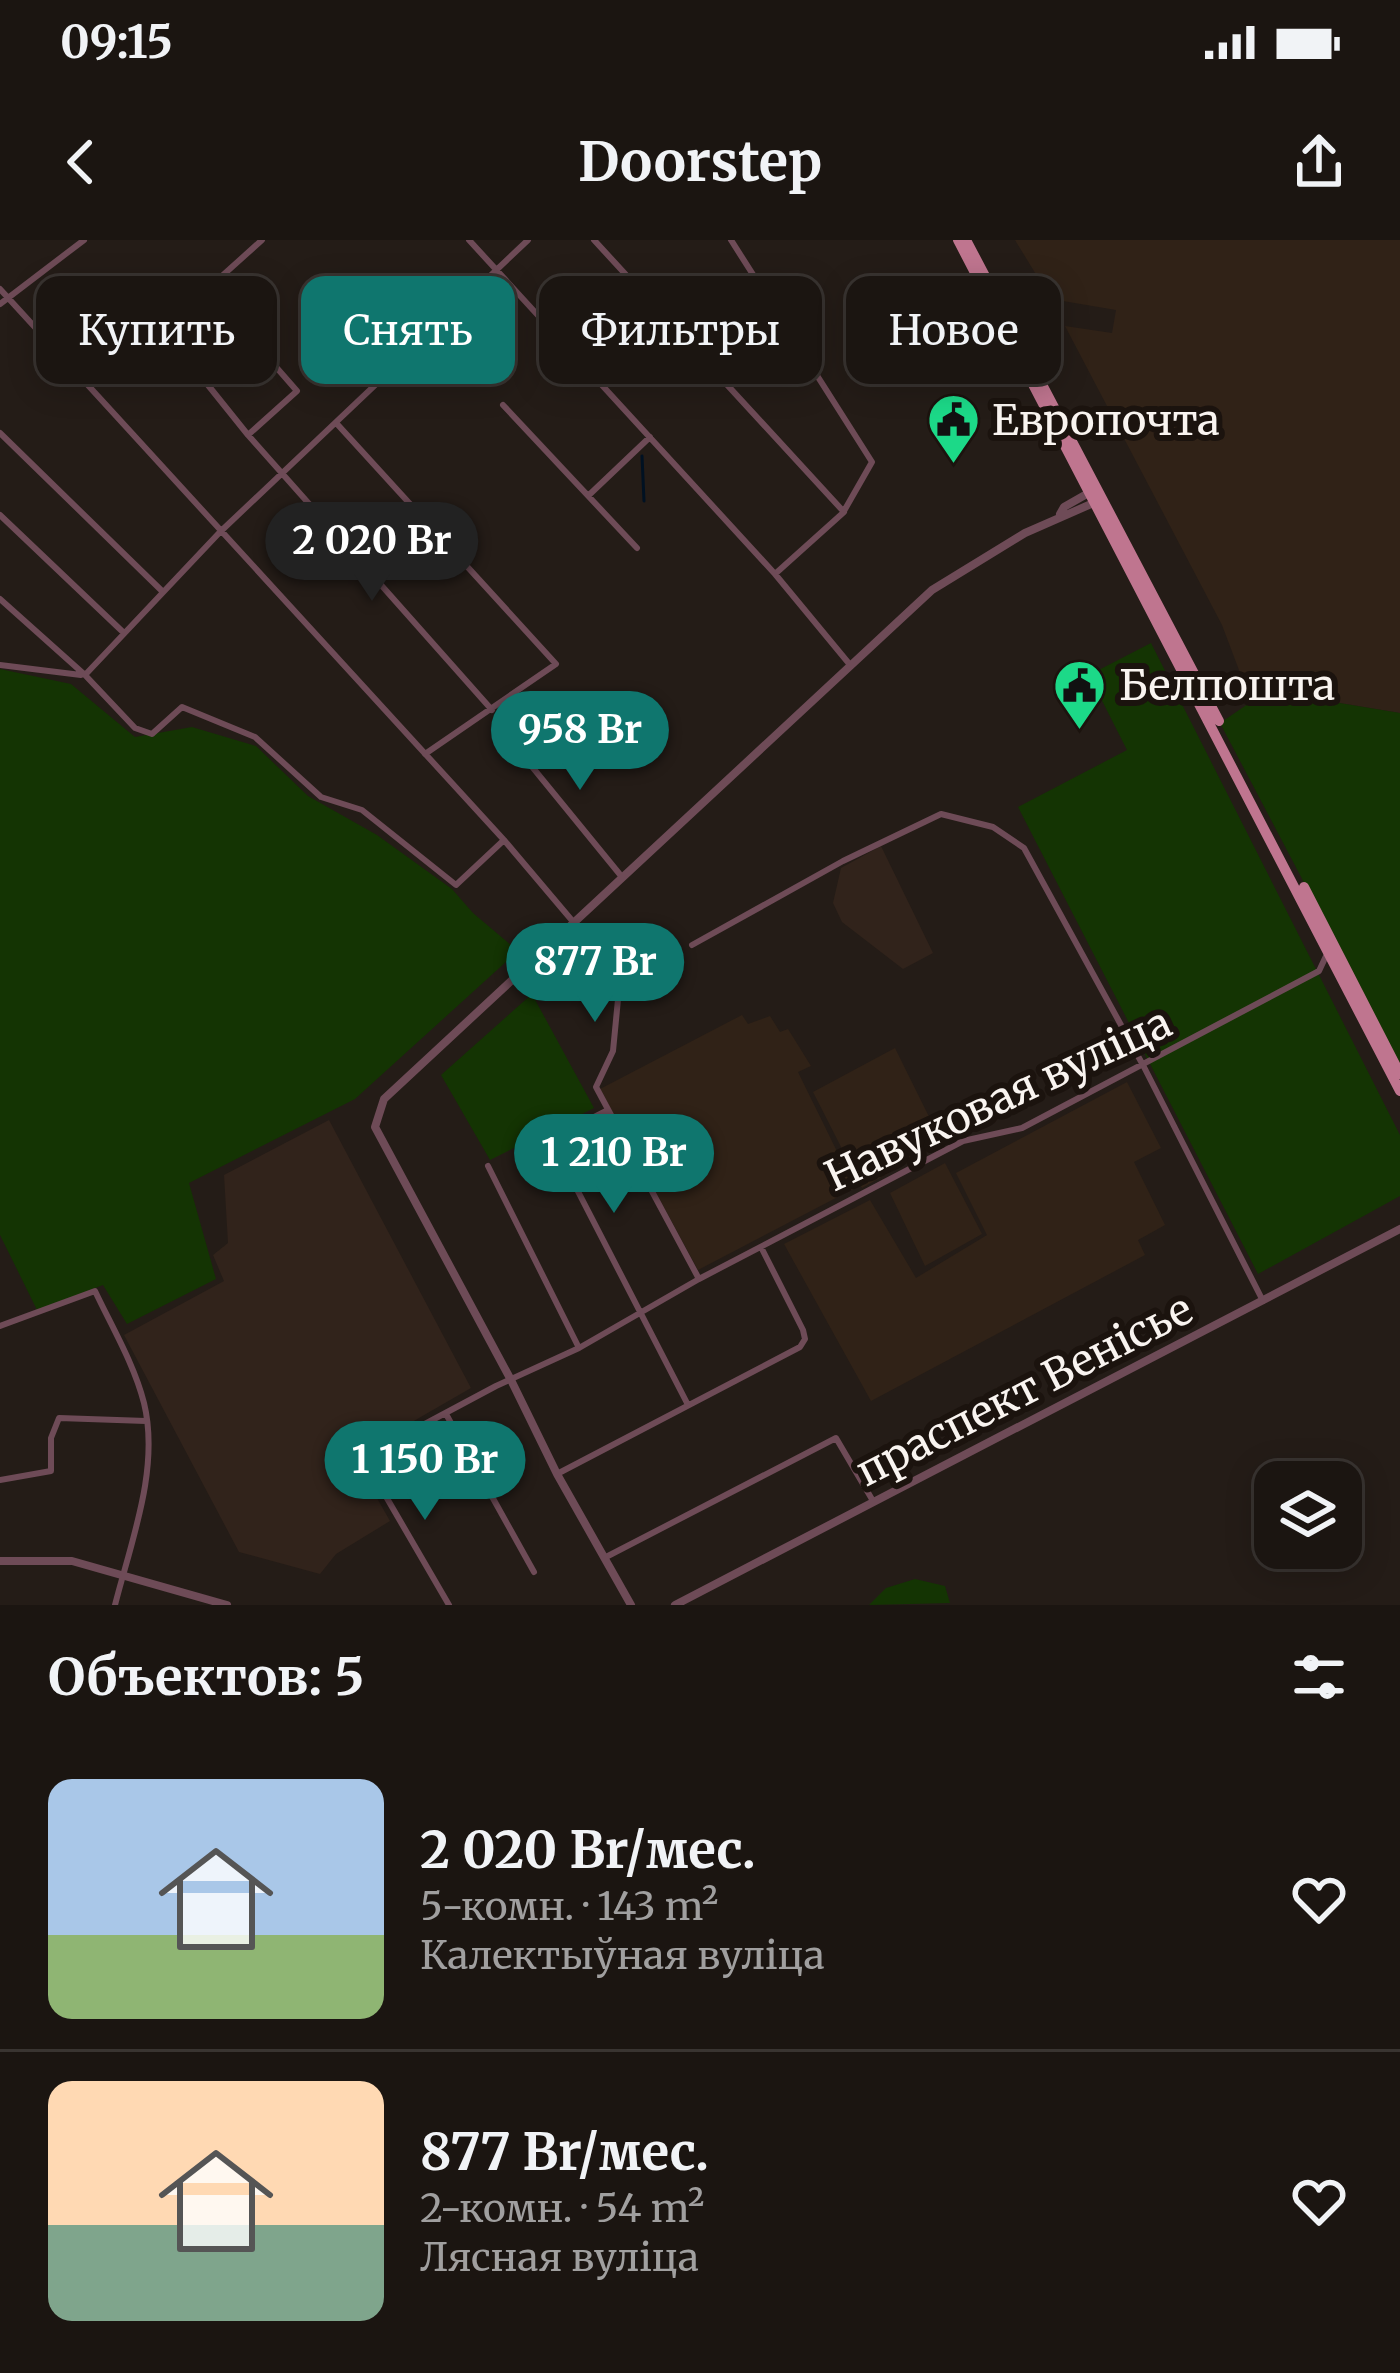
<!DOCTYPE html>
<html lang="ru">
<meta charset="utf-8">
<style>
body{margin:0;font-family:Merriweather,serif;background:#28221f;color:#f1f3f6;height:100vh;display:flex;flex-direction:column;font-size:45px;white-space:nowrap}
*{box-sizing:border-box;margin:0}
p{font-size:39px;color:#a09f9f}
.icon{flex:none;width:66px;height:66px;fill:none;stroke:currentColor;stroke-width:2;stroke-linecap:round;stroke-linejoin:round}
.map{position:relative;height:1365px;overflow:hidden}
.side{display:flex;flex-direction:column;background:#1b1511;flex:1}
.side>*{flex:none}
.guide{position:absolute;left:36px;top:36px;width:1329px;height:108px;display:flex;gap:24px}
.fabs{position:absolute;left:1254px;top:1221px;display:grid;gap:24px}
.fabs a{display:grid;place-items:center;width:108px;height:108px;border-radius:24px;background:#1b1511;box-shadow:0 6px 30px #0003,0 0 0 3px #393431;font-size:60px}
.price{position:absolute;translate:-50% -102px;padding:0 27px;border-radius:42px;background:#0f766e;color:#fff;font-size:39px;line-height:78px;filter:drop-shadow(0 3px 6px #0008)}
.price::after{content:'';position:absolute;left:50%;top:72px;width:36px;height:27px;margin-left:-18px;background:inherit;clip-path:polygon(0 0,100% 0,50% 100%)}
.price.current{background:#222;color:#fff}
ul{padding:0;list-style:none}
li{display:flex;align-items:center;gap:36px;height:300px;padding:0 48px}
li+li{border-top:3px solid #393431}
li span{display:grid;place-items:center;flex:none;width:336px;height:240px;border-radius:24px;color:#555}
li>.icon{margin-inline-start:auto}
span .icon{width:144px;height:144px;fill:#fffc;stroke-width:1}
li b{font-size:51px}
h2{display:flex;justify-content:space-between;align-items:center;height:144px;padding:0 48px;font-size:51px}
.pill{padding:0 42px;border-radius:24px;background:#1b1511;box-shadow:0 6px 30px #0003,0 0 0 3px #393431;font-size:42px;line-height:108px}
.pill.current{background:#0f766e;color:#fff}
.status{display:flex;justify-content:space-between;align-items:center;height:84px;padding:0 60px;background:#1b1511;direction:ltr}
.status svg{height:33px;fill:currentColor}
header{display:flex;justify-content:space-between;align-items:center;height:156px;padding:0 48px;background:#1b1511;font-size:54px;font-weight:700}
.map>svg:first-child{display:block}
.industrial{fill:#302217}
.built{fill:#31231b}
.green{fill:#143403}
.lines{fill:none;stroke-linecap:round;stroke-linejoin:round}
.stream{stroke:#012;stroke-width:3}
.minor{stroke:#6e4b57;stroke-width:6}
.tertiary{stroke:#6e4b57;stroke-width:8}
.primary{stroke:#bf758f;stroke-width:10}
.labels{text-anchor:middle;stroke-width:12;stroke-linejoin:round;paint-order:stroke}
.poi-label{font-size:42px;fill:#f9f4f0;stroke:#1b130e;text-anchor:start}
.street-label{font-size:42px;fill:#f9f4f0;stroke:#1b130e}
</style>
<div class="status"><b>09:15</b><svg viewBox="0 0 49 12"><path d="M0 12V9h3v3zM5 12V6h3v6zM10 12V3h3v9zM15 12V0h3v12zM26 1h20v11H26zM47 4h2v5h-2z"/></svg></div>
<header><svg class="icon" aria-label="back" viewBox="0 0 24 24"><path d="M15 5l-7 7 7 7"/></svg>Doorstep<svg class="icon" aria-label="share" viewBox="0 0 24 24"><path d="M12 15V3M7 8l5-5 5 5M5 13v7h14v-7"/></svg></header>
<div class="map">
<svg width="1400" height="1365" viewBox="0 0 1400 1365">
<rect width="100%" height="100%" fill="#241c17"/>
<path class="industrial" d="M1015,0H1400V473L1267,451L1242,438L1222,385L1065,86L1112,93L1116,70L1051,59Z
M742,775L748,784L770,776L780,792L788,789L811,826L798,832L855,948L698,1030L600,849Z
M895,808L942,903L862,948L813,852Z
M1127,842L1161,908L1134,922L1165,985L1138,1000L1145,1015L871,1161L784,1004L870,960L916,1038L987,995L956,933Z
M945,923L982,994L925,1026L890,953Z"/>
<path class="built" d="M881,606L933,713L903,729L842,682L833,663L841,628Z
M329,880L471,1148L353,1216L390,1281L336,1314L320,1334L239,1312L124,1095L224,1041L213,1015L228,1003L224,935Z"/>
<path class="green" d="M1151,403L1400,895V956L1258,1034L1018,567L1127,510L1089,435Z
M0,429L71,444L135,497L192,487L256,506L308,556L377,595L452,649L473,673L518,711L355,859L189,943L216,1039L127,1084L103,1045L37,1070L0,995Z
M1267,451L1400,473V825L1220,483Z
M532,754L594,868L490,920L441,835Z
M915,1339L945,1346L950,1363L869,1365L886,1348Z"/>
<g class="lines">
<path class="stream" d="M642,216L644,261"/>
<path class="minor" d="M262,0L163,89L248,195L492,470
M469,0L775,334L851,426
M594,0L844,272L775,334
M731,0L872,222L844,271
M207,48L297,151L248,195
M0,49L504,600L575,684L619,749L613,811L596,847L699,1039
M0,64L84,0
M503,165L637,308
M338,185L556,424L425,514
M0,193L161,350
M589,255L650,197
M0,275L124,393
M0,359L85,435L135,488L152,494L182,467L255,497L321,557L362,570L456,645L504,600
M0,425L81,435
M85,435L220,292L528,0
M507,486L520,512L622,637
M692,705L843,621L941,574L993,587L1024,608L1144,827L1263,1061
M608,870L551,899L687,1163
M488,926L579,1108
M0,1086L95,1051C112,1087 134,1124 144,1163C160,1228 131,1302 115,1365
M446,1174L534,1332
M557,1234L800,1107L805,1099L803,1090L761,1007
M0,1240L51,1231V1198L59,1178L146,1181
M606,1317L836,1198L873,1261
M449,1365L363,1217L496,1146L579,1108L699,1039L963,901L1022,888L1319,731L1326,716"/>
<path class="tertiary" d="M1060,274L1064,267L1092,251
M0,1321H72L227,1365
M631,1365L557,1234L511,1140L375,887L384,859L932,350L1025,293L1098,261
M675,1365L1400,989"/>
<path class="primary" d="M958,0L1400,851
M966,0L1219,481
M1304,647L1400,834"/>
</g>
<defs>
<symbol id="civic-pin" viewBox="-11 -11 22 30"><path d="M0 17L-7.5 6A9.5 9.5 0 1 1 7.5 6Z" fill="#1cd988" stroke="#1b130e"/><path d="M-.6-6.5H3V-4.5H.6V-3L4-1V1h2V6H-6V1h2V-1L-.6-3ZM-1.2 2.5V6h2.4V2.5Z" fill="#111"/></symbol>
</defs>
<g fill-rule="evenodd">
<use href="#civic-pin" x="924" y="150" width="59" height="81"/>
<use href="#civic-pin" x="1050" y="416" width="59" height="81"/>
</g>
<g class="labels">
<g class="poi-label">
<text x="992" y="195">Европочта</text>
<text x="1119" y="460">Белпошта</text>
</g>
<g class="street-label">
<text transform="translate(998 859) rotate(-25)" y="15">Навуковая вуліца</text>
<text transform="translate(1024 1150) rotate(-27)" y="15">праспект Венісье</text>
</g>
</g>
</svg>
<div class="fabs">
<a><svg class="icon" aria-label="layers" viewBox="0 0 24 24"><path d="M12 4l9 5-9 5-9-5zM3 14l9 5 9-5"/></svg></a>
</div>
<b class="price current" style="left:372px;top:364px">2 020 Br</b>
<b class="price" style="left:580px;top:553px">958 Br</b>
<b class="price" style="left:595px;top:785px">877 Br</b>
<b class="price" style="left:614px;top:976px">1 210 Br</b>
<b class="price" style="left:425px;top:1283px">1 150 Br</b>
<div class="guide">
<a class="pill">Купить</a>
<a class="pill current">Снять</a>
<a class="pill">Фильтры</a>
<a class="pill">Новое</a>
</div>
</div>
<section class="side">
<h2>Объектов: 5<svg class="icon" aria-label="filters" viewBox="0 0 24 24"><path d="M4 7h16M4 17h16"/><circle cx="9" cy="7" r="2"/><circle cx="15" cy="17" r="2"/></svg></h2>
<ul>
<li><span style="background:linear-gradient(#a9c7e8 65%,#8fb573 0)"><svg class="icon" aria-label="home" viewBox="0 0 24 24"><path d="M3 11l9-7 9 7M6 9v11h12V9"/></svg></span><div><b>2 020 Br/мес.</b><p>5-комн. · 143 m²</p><p>Калектыўная вуліца</p></div><svg class="icon" aria-label="heart" viewBox="0 0 24 24"><path d="M12 20l-8-8c-3-5 5-10 8-4 3-6 11-1 8 4z"/></svg></li>
<li><span style="background:linear-gradient(#ffd9b3 60%,#7fa58c 0)"><svg class="icon" aria-label="home" viewBox="0 0 24 24"><path d="M3 11l9-7 9 7M6 9v11h12V9"/></svg></span><div><b>877 Br/мес.</b><p>2-комн. · 54 m²</p><p>Лясная вуліца</p></div><svg class="icon" aria-label="heart" viewBox="0 0 24 24"><path d="M12 20l-8-8c-3-5 5-10 8-4 3-6 11-1 8 4z"/></svg></li>
</ul>
</section>
